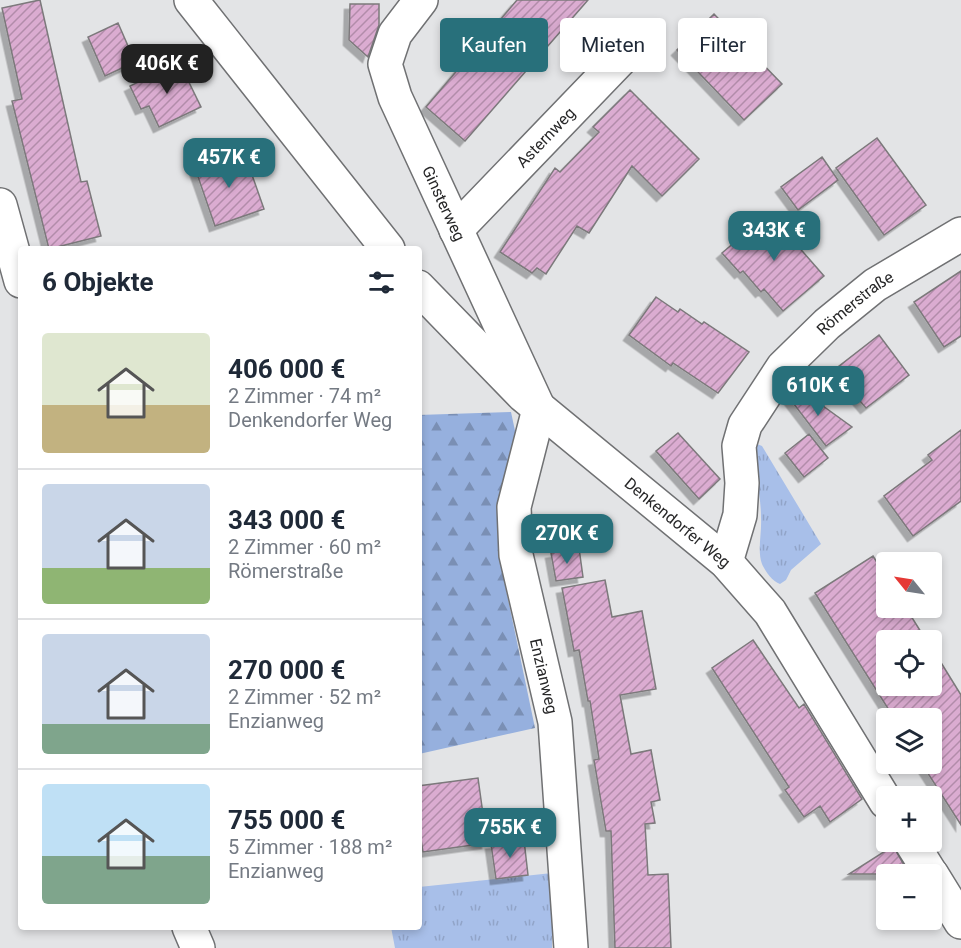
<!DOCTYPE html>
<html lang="de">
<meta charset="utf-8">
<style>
body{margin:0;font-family:Roboto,sans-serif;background:#f2f2f3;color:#1f2937;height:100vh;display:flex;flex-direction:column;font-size:22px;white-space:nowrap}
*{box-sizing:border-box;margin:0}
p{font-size:20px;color:#747a83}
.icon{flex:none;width:33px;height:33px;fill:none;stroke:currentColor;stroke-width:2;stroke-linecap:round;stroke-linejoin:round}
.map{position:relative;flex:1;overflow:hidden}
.panel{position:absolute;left:18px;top:246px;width:404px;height:684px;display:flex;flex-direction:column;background:#fff;border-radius:6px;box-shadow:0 3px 9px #0003}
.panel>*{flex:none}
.top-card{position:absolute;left:440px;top:18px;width:430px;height:54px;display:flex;gap:12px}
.needle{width:39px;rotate:300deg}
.tools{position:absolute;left:876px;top:552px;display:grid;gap:12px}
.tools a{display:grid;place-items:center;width:66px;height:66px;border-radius:6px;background:#fff;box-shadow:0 3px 9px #0003;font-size:30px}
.price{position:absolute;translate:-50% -51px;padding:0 14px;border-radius:12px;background:#28707b;color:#fff;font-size:20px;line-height:39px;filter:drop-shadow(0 2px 3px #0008)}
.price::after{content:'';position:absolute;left:50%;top:36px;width:18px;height:14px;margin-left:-9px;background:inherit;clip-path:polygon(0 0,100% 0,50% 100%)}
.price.selected{background:#222;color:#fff}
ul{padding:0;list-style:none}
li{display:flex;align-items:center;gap:18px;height:150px;padding:0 24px}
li+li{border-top:2px solid #e0e1e3}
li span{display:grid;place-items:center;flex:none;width:168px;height:120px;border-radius:6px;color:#555}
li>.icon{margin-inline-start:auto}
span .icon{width:72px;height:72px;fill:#fffc;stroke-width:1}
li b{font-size:26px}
h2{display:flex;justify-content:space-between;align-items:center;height:72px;padding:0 24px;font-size:26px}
.pill{padding:0 21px;border-radius:6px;background:#fff;box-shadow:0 3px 9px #0003;font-size:21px;line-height:54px}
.pill.selected{background:#28707b;color:#fff}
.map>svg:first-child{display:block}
.grass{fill:url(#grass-tufts)}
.forest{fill:url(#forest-firs)}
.building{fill:url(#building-hatch);stroke:#7c797b;stroke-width:1.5;filter:url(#shadow)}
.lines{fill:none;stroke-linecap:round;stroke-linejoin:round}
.minor-casing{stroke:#707173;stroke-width:36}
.minor{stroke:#fff;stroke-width:33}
.labels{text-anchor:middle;stroke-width:5;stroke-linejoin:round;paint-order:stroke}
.street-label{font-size:16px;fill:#272728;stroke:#e3e4e6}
</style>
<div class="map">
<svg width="961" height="948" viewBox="0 0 961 948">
<defs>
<pattern id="grass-tufts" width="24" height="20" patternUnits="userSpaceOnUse" patternTransform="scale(1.5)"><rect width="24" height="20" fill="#a8bfe9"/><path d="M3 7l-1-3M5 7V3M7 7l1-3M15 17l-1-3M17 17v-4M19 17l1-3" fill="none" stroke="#91a4c8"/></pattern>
<pattern id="forest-firs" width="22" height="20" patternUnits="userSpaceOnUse" patternTransform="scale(1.5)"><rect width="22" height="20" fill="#96b0de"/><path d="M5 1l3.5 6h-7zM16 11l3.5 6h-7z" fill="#7a8fb4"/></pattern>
<pattern id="building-hatch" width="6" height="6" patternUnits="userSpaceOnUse" patternTransform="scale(1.5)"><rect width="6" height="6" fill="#dbacd1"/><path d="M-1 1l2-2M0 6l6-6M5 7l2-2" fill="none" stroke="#b28caa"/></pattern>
<filter id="shadow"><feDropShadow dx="-5.5" dy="5.5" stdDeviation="0" flood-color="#0004"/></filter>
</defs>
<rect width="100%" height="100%" fill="#e3e4e6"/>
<path class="grass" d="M757,444L762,446L821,544L791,570L786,580L780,584C773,582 765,571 762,564C757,551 762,532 761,518C761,494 755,472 750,449Z
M552,873V948H395L391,927H418L419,887Z"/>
<path class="forest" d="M511,412L520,454L501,519L504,580L535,728L419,754L418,415Z"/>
<path class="building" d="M40,0L81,182L87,181L101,236L49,249L12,101L22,99L2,8Z
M517,0H588L465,141L426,107Z
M350,4H379V25L368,57L349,40Z
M714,14L782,84L744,120L677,50Z
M118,23L135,62L105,76L88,37Z
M179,62L201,107L159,127L149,106L141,109L130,86Z
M630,90L699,159L662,196L632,166L589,233L577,226L546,274L537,268L532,273L500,252L555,168L560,172L599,132L593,127Z
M877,138L926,205L884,235L836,168Z
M244,152L264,209L215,226L195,168Z
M822,157L838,180L798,210L781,187Z
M769,213L824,276L783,311L764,289L761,292L743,271L740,273L722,253Z
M961,271V336L944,347L914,302Z
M656,297L678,312L680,309L702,324L704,322L749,352L718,393L673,363L671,366L629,335Z
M879,335L909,375L866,408L837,374L841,371L838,367Z
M794,385L852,427L826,446L787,395Z
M961,430V501L913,536L884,496L932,460L928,455Z
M678,433L720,479L699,499L656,451Z
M809,434L828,458L804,477L785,453Z
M579,548L583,577L556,581L551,553Z
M873,556L886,577V608H906L926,640H886V686H932V648L961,695V825L922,764H932V718H894L815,593Z
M605,580L612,617L642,611L656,689L620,695L631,754L651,750L660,800L651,802L655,823L645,824L648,875L668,874L671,948H615L611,831H606L594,760L599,759L590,701H588L579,650L574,651L562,588Z
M753,640L799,708L804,704L862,799L830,822L820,806L804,817L785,790L789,787L712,668Z
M478,778L487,843L423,852L418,820V786Z
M524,840L528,875L496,879L491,844Z
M893,846L909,874H849Z"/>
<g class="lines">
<defs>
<g id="minor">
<path d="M191,0L388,249"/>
<path id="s1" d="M421,0L395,34L385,64L395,97L539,409L514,507L516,555L555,722L571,948"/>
<path d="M0,205L21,281"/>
<path id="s2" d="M456,230L636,43"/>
<path id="s3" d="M418,287L523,395L726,562L770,612L886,802"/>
<path id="s4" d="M726,562L740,515L742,483L739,446L745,425L783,367L827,324L875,285L961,234"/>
<path d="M911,842L931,874"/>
<path d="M932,875L961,922"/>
<path d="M189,927L198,948"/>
</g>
</defs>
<use href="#minor" class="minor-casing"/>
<use href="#minor" class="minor"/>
</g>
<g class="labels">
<g class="street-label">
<text dy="6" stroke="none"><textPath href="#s2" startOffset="129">Asternweg</textPath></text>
<text dy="6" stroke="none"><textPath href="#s1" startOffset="226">Ginsterweg</textPath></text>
<text dy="6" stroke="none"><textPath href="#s4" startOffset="306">Römerstraße</textPath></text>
<text dy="6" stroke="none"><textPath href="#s3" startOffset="351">Denkendorfer Weg</textPath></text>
<text dy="6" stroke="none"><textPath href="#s1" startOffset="726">Enzianweg</textPath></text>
</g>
</g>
</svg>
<div class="tools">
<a><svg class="needle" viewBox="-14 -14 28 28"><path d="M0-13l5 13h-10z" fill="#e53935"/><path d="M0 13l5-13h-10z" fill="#747a83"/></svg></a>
<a><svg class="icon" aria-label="locate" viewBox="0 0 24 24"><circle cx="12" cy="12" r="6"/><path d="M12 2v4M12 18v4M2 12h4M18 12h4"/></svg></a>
<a><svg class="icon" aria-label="layers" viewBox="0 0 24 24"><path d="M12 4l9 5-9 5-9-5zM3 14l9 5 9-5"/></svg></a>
<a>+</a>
<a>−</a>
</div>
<b class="price selected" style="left:167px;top:95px">406K €</b>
<b class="price" style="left:229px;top:189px">457K €</b>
<b class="price" style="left:774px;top:262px">343K €</b>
<b class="price" style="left:818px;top:417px">610K €</b>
<b class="price" style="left:567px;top:565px">270K €</b>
<b class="price" style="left:510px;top:859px">755K €</b>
<div class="top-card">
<a class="pill selected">Kaufen</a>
<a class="pill">Mieten</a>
<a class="pill">Filter</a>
</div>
<section class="panel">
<h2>6 Objekte<svg class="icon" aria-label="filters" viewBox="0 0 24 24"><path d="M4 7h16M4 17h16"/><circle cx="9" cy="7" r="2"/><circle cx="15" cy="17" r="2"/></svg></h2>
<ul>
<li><span style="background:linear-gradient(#dfe7d0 60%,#c2b280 0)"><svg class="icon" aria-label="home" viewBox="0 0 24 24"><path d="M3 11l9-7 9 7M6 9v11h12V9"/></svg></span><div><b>406 000 €</b><p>2 Zimmer · 74 m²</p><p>Denkendorfer Weg</p></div></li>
<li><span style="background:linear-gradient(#c9d6e8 70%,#8fb573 0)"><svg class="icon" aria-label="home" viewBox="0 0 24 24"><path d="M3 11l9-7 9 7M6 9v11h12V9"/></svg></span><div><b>343 000 €</b><p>2 Zimmer · 60 m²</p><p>Römerstraße</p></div></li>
<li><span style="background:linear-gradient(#c9d6e8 75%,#7fa58c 0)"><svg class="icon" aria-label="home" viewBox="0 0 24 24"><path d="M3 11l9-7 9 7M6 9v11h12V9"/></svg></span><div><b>270 000 €</b><p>2 Zimmer · 52 m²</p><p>Enzianweg</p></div></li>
<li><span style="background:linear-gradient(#bfe0f5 60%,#7fa58c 0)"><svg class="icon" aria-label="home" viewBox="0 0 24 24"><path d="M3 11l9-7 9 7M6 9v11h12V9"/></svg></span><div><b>755 000 €</b><p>5 Zimmer · 188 m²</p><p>Enzianweg</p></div></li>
</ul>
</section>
</div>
